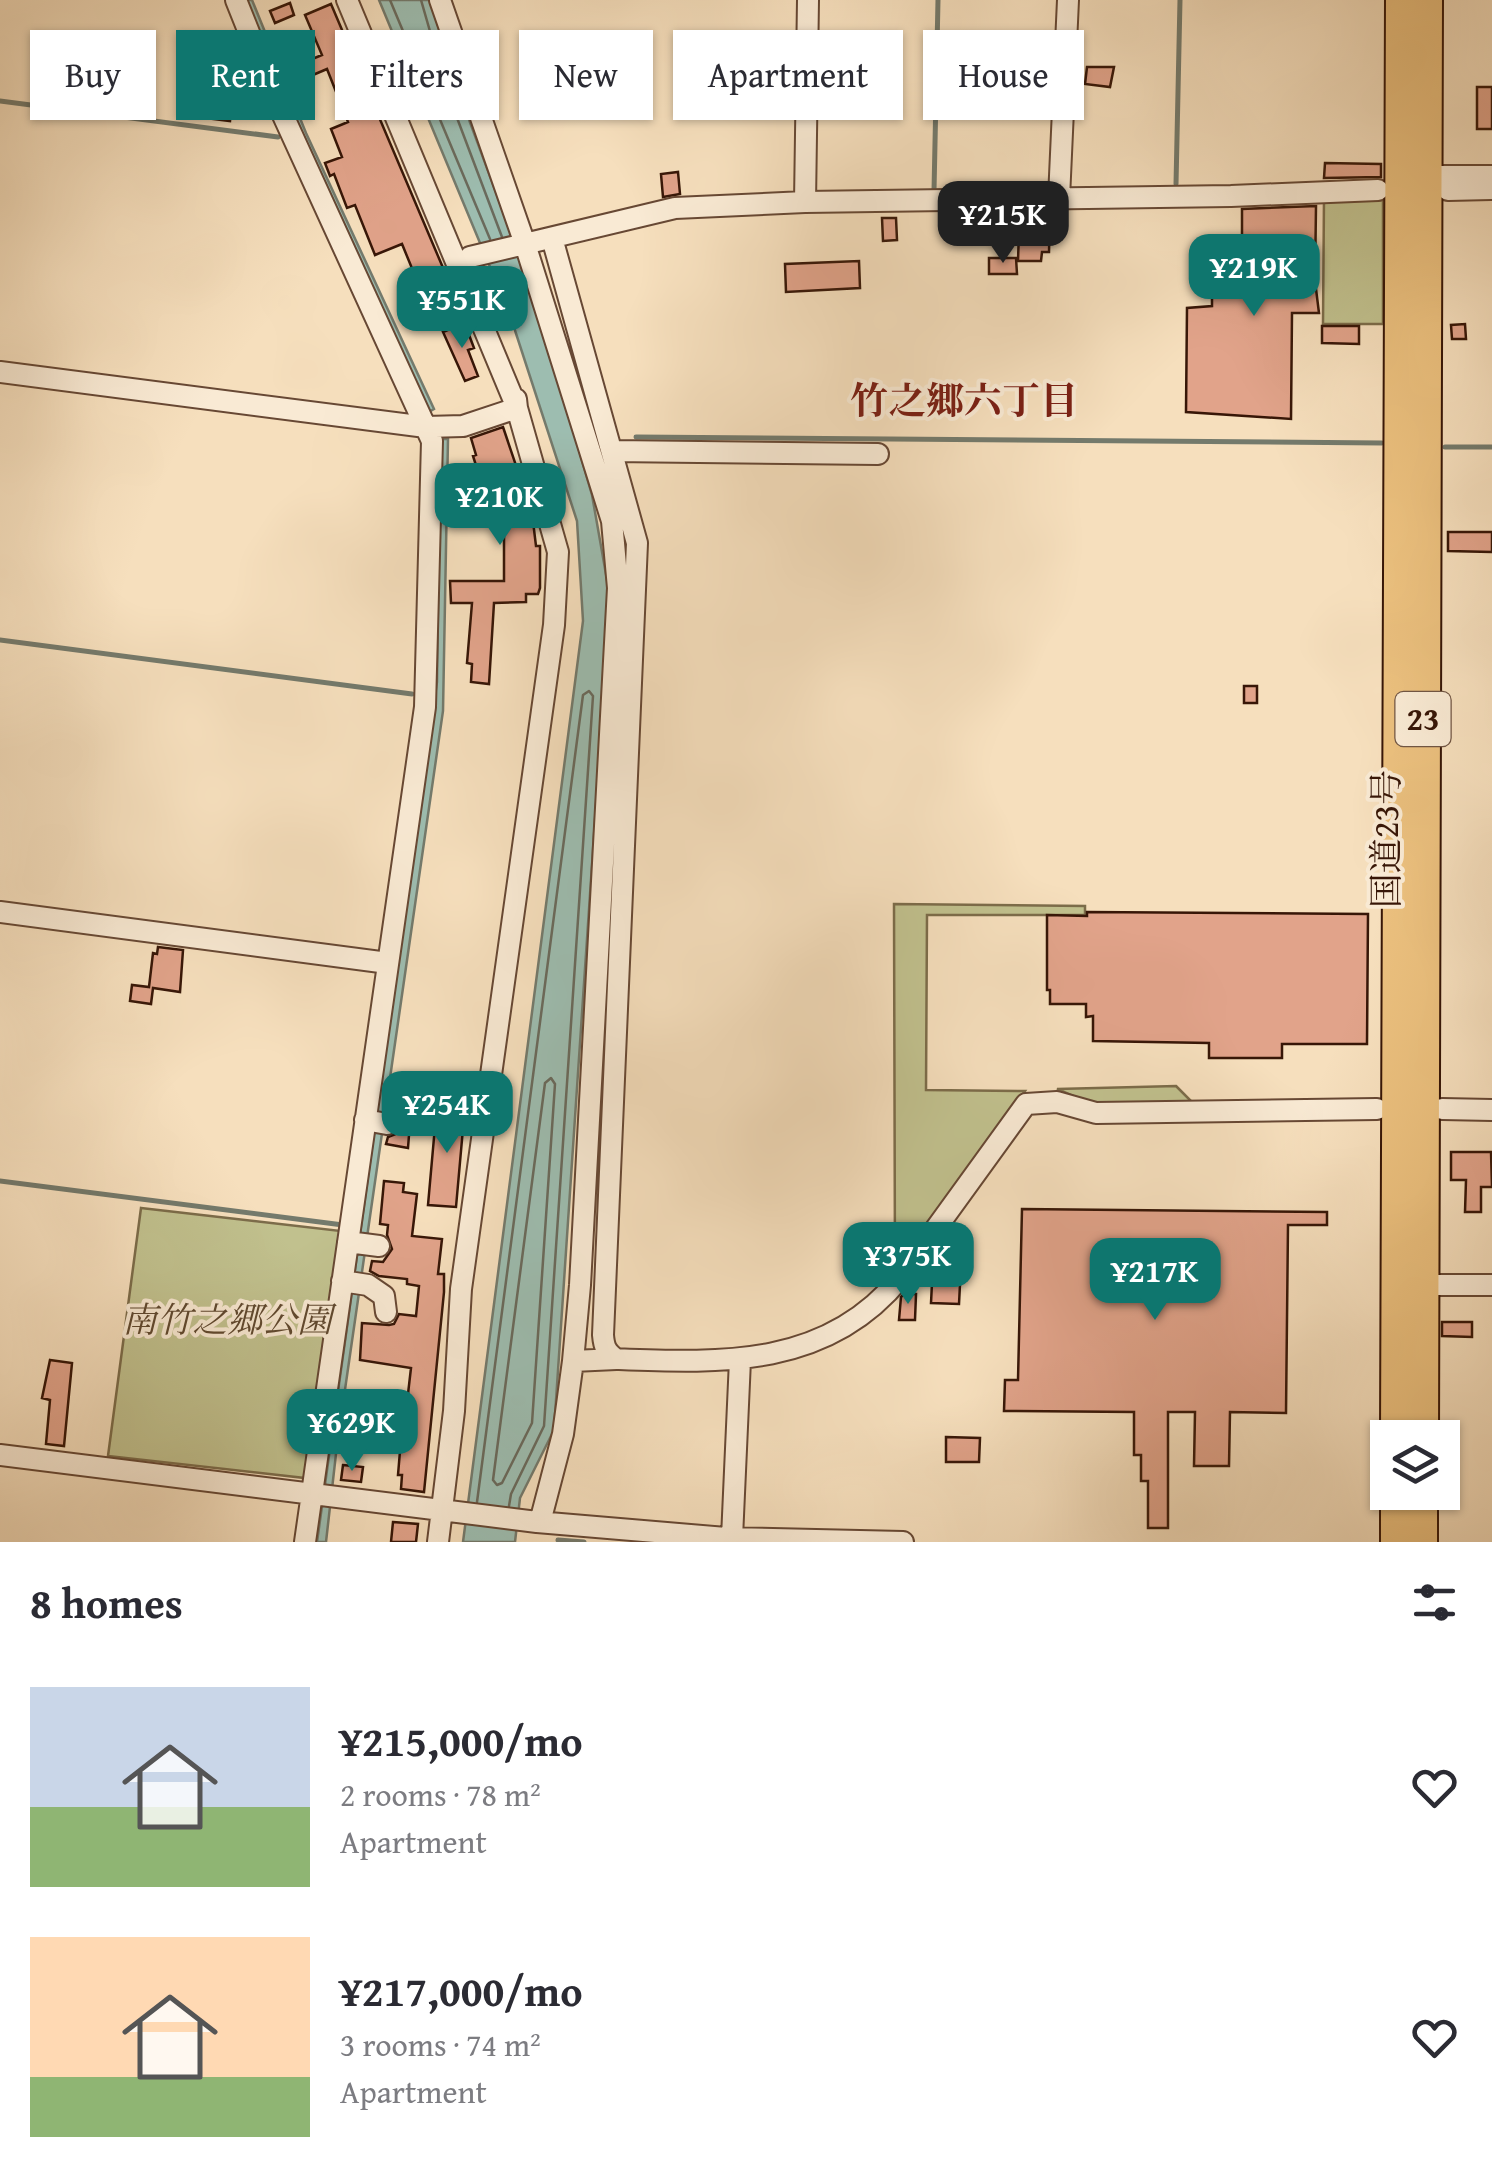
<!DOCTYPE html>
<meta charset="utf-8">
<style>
body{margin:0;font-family:"Gentium Book Plus","Noto Serif JP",serif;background:#f2f2f3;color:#2b2b33;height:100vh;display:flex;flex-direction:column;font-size:38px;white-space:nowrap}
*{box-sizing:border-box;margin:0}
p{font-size:32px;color:#7c7c81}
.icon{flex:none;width:55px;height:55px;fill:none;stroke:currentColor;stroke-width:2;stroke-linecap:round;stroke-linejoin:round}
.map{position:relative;height:1542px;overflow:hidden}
.side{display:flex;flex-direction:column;background:#fff;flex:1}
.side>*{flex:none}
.top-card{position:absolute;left:30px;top:30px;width:1432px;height:90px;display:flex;gap:20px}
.controls{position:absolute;left:1370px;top:1420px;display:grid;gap:20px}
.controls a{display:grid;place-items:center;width:90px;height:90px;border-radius:0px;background:#fff;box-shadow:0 2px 8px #0004;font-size:50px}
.price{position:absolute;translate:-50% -85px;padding:0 22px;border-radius:20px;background:#0f766e;color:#fff;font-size:32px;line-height:65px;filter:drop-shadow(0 2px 5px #0008)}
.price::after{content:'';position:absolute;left:50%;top:60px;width:30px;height:22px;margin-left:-15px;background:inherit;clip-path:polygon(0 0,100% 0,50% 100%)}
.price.selected{background:#222;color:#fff}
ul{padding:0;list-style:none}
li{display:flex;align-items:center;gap:30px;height:250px;padding:0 30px}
li span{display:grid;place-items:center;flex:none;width:280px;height:200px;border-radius:0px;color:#555}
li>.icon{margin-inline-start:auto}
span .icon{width:120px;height:120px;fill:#fffc;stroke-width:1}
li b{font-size:42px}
h2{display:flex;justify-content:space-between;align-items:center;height:120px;padding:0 30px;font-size:42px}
.chip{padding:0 35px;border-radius:0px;background:#fff;box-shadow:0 2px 8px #0004;font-size:35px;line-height:90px}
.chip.selected{background:#0f766e;color:#fff}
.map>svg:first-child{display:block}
.green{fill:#c1c18e;stroke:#7c6c4a;stroke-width:2.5}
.water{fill:#9dbdb0;stroke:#747a6c;stroke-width:2.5}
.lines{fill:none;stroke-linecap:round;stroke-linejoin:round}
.shore{stroke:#6a6a5c;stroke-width:2.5}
.stream{stroke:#747a6c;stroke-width:5}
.building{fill:#e1a38a;stroke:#371607;stroke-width:2.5}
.minor-casing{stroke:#674834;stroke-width:24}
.highway-casing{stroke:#371607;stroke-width:34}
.minor{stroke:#f9ead4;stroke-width:20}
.highway{stroke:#ebc07e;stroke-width:30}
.labels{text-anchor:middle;stroke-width:8;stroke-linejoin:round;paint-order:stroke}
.shield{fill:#f9ead4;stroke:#715644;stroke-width:2.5}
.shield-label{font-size:32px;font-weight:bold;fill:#371607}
.street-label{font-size:35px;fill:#371607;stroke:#f9ead4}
.park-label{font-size:35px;font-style:italic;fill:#604930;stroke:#f9ead4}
.neighbourhood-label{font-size:38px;font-weight:bold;fill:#7a1f14;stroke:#f9ead4}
</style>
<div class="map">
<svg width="1492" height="1542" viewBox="0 0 1492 1542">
<rect width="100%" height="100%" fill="#f6dfbd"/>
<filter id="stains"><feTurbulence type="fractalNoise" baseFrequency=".002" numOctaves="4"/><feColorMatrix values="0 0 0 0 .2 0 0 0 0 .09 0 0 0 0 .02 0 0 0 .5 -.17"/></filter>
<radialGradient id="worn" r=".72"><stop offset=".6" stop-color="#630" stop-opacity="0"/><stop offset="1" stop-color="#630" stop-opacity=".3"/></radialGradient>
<path class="green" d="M1383,195V324H1323L1324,198Z
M894,904L1085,906V915H927L926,1090L1025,1091L895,1274Z
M1176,1086L1194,1104L1094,1105L1057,1089Z
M141,1208L341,1231L305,1478L108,1456Z"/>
<path class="water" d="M246,0H252L306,133L434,409L427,413L299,129Z
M379,0H430L458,90L533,292L592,495L610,597L554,1430L520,1498L515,1542H463L583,621L577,521L510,315Z
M440,439H448L443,711L337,1445L326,1542H317L437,682Z"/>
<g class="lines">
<path class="shore" d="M390,0L490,239
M421,0L448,94L502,237
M551,1078L555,1084L532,1423L502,1483L497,1485L493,1480L545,1083Z
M477,1502L583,695L589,691L593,696L544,1426L511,1494L509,1506"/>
<path class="stream" d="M0,101L278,137
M1176,184L1180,0
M934,191L938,0
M636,437L1382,443
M1445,447H1492
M0,640L412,694
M0,1181L343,1225
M558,1540L584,1542"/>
</g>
<path class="building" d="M290,3L294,15L275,23L270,11Z
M331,4L452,289L425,300L402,244L375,255L355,205L347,208L334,174L330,176L325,163L342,157L331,129L348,122L327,69L301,80L295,66L322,55L305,15Z
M768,46H794L793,83H768Z
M1087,67H1114L1110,87L1085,84Z
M139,73L152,74L149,108L135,106Z
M205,76L234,79L230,121L197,117Z
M1477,87H1492V129H1477Z
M1325,163L1381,164V177L1324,178Z
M678,172L680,194L663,197L661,174Z
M1316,206L1315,281L1319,313H1292L1291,419L1186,412L1187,308L1212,306V276H1242V209Z
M1050,212L1049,252H1042L1041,261H1018L1019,230H1025V213Z
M882,218H896L897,240L883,241Z
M989,258H1016L1017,274H989Z
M859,261L860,288L786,292L785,264Z
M1465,324L1466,339H1452L1451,325Z
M457,326L459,330L466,327L474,348L468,350L478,376L465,381L443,332Z
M1322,326H1359V344L1322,343Z
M503,427L532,513L536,546H540V588L538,594H526V602L494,603L489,684L471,682L472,664L467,663L472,603H451L450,581H504V528H499V517L484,521L479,506L488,503L473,456L476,455L471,438Z
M1448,532H1492V552L1448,551Z
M1244,686H1257V703H1244Z
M1087,912L1368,914L1367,1044H1282V1058H1209V1043L1093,1041V1016L1086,1017V1004H1050V990H1047V915L1087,916Z
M158,947L183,950L180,992L153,988L151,1004L130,1001L132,985L149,987L153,953L157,954Z
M437,1104L465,1106L456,1207L428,1205Z
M398,1133L409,1135L408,1148L386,1144L388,1137Z
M1451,1152H1491L1492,1187H1481V1212H1465L1466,1180H1451Z
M384,1181L404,1183L403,1192L417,1194L412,1236L442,1239L438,1274H444V1292L424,1492L401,1489L402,1475H398L400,1451L396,1450V1442H393L398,1393L408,1394L411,1368L360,1360L362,1323L389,1325L394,1324L399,1314L416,1316L419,1286L407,1284V1279L379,1276L370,1271L372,1261L383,1262L392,1249L387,1235L388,1225L380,1224Z
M1022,1209L1327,1212V1225H1288L1286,1413L1230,1412L1229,1466H1194L1195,1412H1168V1528H1148V1481H1141V1455H1134V1412L1004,1411L1005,1380H1018Z
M932,1283L960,1284L959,1304L931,1303Z
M904,1294H916L915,1320H899L901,1297Z
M1442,1322H1472V1337L1442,1336Z
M50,1360L72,1363L64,1446L46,1444L50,1400L42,1398Z
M946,1437L980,1438L979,1462H946Z
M343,1465L363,1467L361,1482L341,1480Z
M393,1522L418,1524L416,1542H391Z"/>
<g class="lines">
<defs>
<path id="minor" d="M236,0L276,100L432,441L425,707L305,1542
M347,0L517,408L558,552L554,625L461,1289L454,1411L438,1542
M440,0L525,244L612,521L618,588L580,1285L573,1361
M1425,176H1492
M1448,190L1491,189
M1059,198L1068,0
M805,202L808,0
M552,238L637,543L603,1335C604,1347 606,1352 616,1359C721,1363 827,1368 900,1278L1026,1104L1057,1102L1096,1113L1377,1109
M470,257L675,208L805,202L1231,196L1378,190
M426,314L473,298
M0,372L426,427L463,426L517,408L516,399
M612,451L878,454
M0,912L388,963
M1442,1109L1492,1110
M365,1120L387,1124L395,1119L418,1123
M348,1242L379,1246
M342,1281L368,1285L384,1296L386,1312
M1414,1285H1492
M0,1455L537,1522L726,1538L903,1542
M540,1522L563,1434L573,1361L616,1359
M732,1538L740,1360"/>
<path id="highway" d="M1396,1438L1401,0
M1423,1438L1427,0
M1396,1542V1492
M1422,1542V1492"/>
</defs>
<use href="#minor" class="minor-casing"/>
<use href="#highway" class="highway-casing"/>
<use href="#minor" class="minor"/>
<use href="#highway" class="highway"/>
</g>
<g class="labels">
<rect class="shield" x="1395.5" y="692" width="55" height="54" rx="8"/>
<g class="shield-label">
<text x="1423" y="730">23</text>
</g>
<g class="street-label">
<text transform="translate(1386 839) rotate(-90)" y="12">国道23号</text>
</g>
<g class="park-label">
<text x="227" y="1332">南竹之郷公園</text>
</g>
<g class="neighbourhood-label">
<text x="964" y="414">竹之郷六丁目</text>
</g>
</g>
<rect width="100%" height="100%" filter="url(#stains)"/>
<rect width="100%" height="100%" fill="url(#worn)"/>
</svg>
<div class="controls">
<a><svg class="icon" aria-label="layers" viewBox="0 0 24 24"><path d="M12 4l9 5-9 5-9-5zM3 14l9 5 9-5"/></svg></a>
</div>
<b class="price selected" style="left:1003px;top:266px">¥215K</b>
<b class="price" style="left:1254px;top:319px">¥219K</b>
<b class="price" style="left:462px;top:351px">¥551K</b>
<b class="price" style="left:500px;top:548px">¥210K</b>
<b class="price" style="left:447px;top:1156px">¥254K</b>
<b class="price" style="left:908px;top:1307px">¥375K</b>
<b class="price" style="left:1155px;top:1323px">¥217K</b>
<b class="price" style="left:352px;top:1474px">¥629K</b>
<div class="top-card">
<a class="chip">Buy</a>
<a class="chip selected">Rent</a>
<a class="chip">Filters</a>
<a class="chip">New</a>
<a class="chip">Apartment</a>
<a class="chip">House</a>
</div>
</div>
<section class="side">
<h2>8 homes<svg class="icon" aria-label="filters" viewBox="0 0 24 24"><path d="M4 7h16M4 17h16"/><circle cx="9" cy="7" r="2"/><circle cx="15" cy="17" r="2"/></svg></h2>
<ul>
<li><span style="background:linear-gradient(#c9d6e8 60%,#8fb573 0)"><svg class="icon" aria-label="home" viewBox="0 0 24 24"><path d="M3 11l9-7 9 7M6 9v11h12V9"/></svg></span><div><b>¥215,000/mo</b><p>2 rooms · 78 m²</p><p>Apartment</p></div><svg class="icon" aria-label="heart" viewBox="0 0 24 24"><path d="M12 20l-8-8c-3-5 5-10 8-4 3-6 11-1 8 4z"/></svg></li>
<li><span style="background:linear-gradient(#ffd9b3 70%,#8fb573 0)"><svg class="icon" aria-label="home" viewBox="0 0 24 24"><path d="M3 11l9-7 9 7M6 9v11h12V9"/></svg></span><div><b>¥217,000/mo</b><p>3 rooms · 74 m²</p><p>Apartment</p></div><svg class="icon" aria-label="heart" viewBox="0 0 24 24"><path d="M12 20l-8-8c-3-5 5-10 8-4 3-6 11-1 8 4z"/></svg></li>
</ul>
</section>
